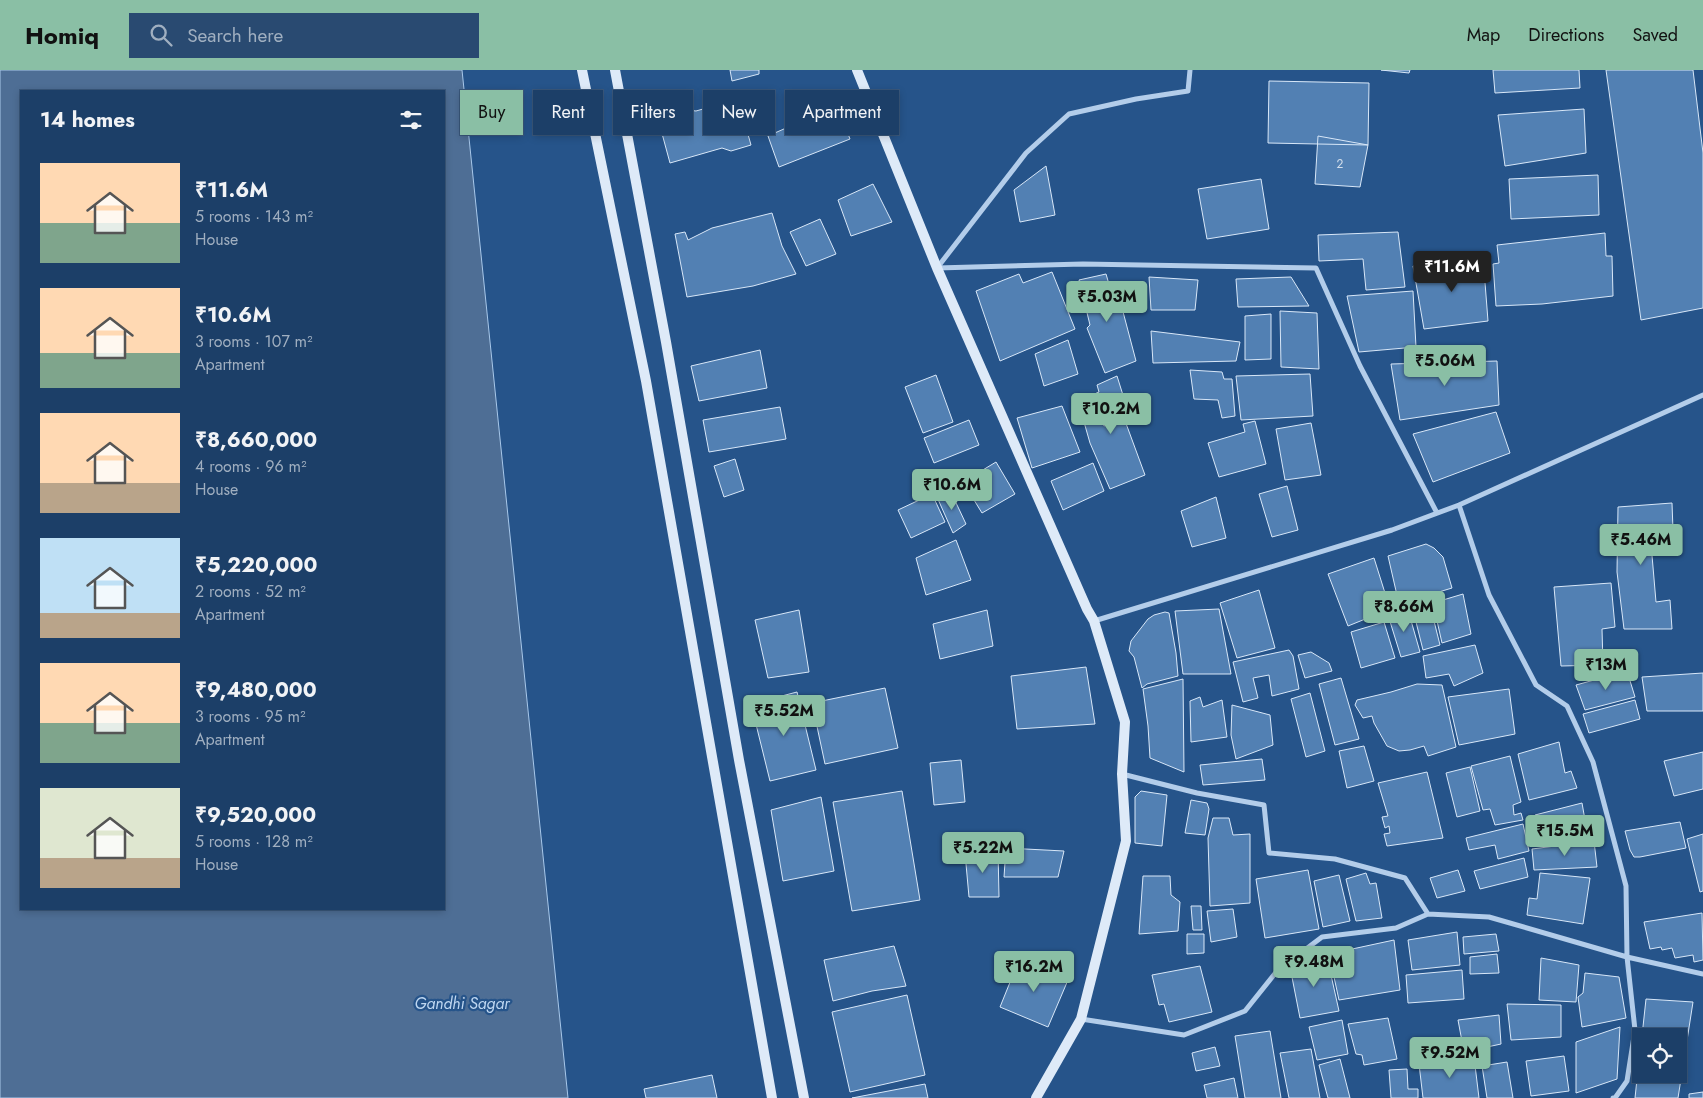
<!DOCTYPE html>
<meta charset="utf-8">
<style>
body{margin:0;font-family:Jost,sans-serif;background:#294a71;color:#f1f3f6;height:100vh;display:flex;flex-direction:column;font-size:19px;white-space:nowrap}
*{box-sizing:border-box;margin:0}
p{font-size:16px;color:#a0afc0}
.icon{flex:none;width:28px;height:28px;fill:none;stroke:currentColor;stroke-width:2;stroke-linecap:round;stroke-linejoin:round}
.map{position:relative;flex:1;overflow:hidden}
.panel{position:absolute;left:20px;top:20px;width:425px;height:820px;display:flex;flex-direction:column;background:#1c3f68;border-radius:0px;box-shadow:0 2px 8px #0003,0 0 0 1px #3a587c}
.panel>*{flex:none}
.hud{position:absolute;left:460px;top:20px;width:475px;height:45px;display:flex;gap:10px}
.buttons{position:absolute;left:1632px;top:958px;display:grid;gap:10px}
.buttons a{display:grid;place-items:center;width:55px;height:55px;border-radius:0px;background:#1c3f68;box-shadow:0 2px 8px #0003,0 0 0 1px #3a587c;font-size:25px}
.price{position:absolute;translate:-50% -42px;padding:0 11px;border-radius:5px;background:#8abfa5;color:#111;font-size:16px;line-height:32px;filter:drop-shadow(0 1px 2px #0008)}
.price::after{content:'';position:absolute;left:50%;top:30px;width:15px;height:11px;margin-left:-8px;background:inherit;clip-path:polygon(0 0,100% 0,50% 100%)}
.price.on{background:#222;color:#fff}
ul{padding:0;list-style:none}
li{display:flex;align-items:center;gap:15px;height:125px;padding:0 20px}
li span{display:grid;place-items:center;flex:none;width:140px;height:100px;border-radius:0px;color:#555}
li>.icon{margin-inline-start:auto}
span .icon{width:60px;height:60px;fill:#fffc;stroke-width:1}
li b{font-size:21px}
h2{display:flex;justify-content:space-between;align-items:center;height:60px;padding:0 20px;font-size:21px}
.pill{padding:0 18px;border-radius:0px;background:#1c3f68;box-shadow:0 2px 8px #0003,0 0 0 1px #3a587c;font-size:18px;line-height:45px}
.pill.on{background:#8abfa5;color:#111}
header{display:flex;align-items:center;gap:30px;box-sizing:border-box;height:70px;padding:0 25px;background:#8abfa5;color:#111}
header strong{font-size:24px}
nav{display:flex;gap:28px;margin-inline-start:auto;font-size:18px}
.search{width:350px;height:45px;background:#294a71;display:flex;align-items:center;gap:12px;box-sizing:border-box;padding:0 18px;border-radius:0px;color:#a0afc0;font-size:19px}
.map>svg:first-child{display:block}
.water{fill:#4e6e95;stroke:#a8c8ea;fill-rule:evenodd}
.building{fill:#5280b3;stroke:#d8e7f8}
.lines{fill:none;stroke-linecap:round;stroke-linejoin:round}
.street{stroke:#b3cdea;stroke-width:5}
.secondary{stroke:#deeaf8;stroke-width:10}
.labels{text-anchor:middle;stroke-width:4.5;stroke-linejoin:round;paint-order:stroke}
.number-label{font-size:12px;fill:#d4dfec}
.water-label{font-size:16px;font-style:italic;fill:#bfd7f1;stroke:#26548a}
</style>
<header>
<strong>Homiq</strong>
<div class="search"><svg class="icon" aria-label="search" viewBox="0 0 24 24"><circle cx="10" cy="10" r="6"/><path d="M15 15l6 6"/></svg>Search here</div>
<nav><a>Map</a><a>Directions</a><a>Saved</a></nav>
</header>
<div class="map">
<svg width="1703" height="1028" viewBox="0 0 1703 1028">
<rect width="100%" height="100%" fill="#26548a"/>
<path class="water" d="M0,0H462L568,1028H0ZM21,21H444V839H21Z"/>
<path class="building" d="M730,0H759V4L732,11Z
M1381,0H1410L1409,3Z
M1493,0H1579L1580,18L1495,23Z
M1606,0H1693L1703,83V238L1641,250Z
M1269,11L1369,13L1368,75L1268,73Z
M738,29L751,75L731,81L722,78L670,93L657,45L672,38L696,41Z
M835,30L850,69L779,97L768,66L811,47L809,39Z
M1584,39L1586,83L1505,96L1498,45Z
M1318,66L1368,75L1360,117L1315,114Z
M1046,96L1055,145L1020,152L1014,120Z
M1598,105L1599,145L1511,149L1509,109Z
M1261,109L1269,159L1207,169L1198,119Z
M873,114L892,152L851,166L838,130Z
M772,143L782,176L796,204L753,216L687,227L675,164L685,162L688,170L712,158Z
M820,149L836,184L806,196L790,162Z
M1398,162L1405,217L1366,220L1363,189L1319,191L1318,165Z
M1605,163L1606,186H1612L1613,226L1542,234L1496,236L1493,194L1499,193L1497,175Z
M1483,187L1488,251L1424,259L1413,196Z
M1052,202L1075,259L1000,291L976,221L1019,204L1023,213Z
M1106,204L1111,221L1117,219L1136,291L1105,303L1087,258L1090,255L1079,210Z
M1149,207L1198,210L1195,240H1151Z
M1291,207L1309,236L1238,237L1236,209Z
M1413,221L1416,277L1359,282L1347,226Z
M1280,241L1317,243L1319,299L1281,297Z
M1271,244V289L1245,290V246Z
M1151,261L1240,272L1236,291L1153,293Z
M1068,270L1078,304L1044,316L1035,284Z
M760,280L767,318L699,331L691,296Z
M1497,291L1499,335L1400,350L1391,294Z
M1190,300L1222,302L1224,309H1232L1235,346L1222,348L1218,330L1194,329Z
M1310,304L1313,346L1241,350L1236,306Z
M936,305L953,352L923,363L905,317Z
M1117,306L1127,338L1101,347L1104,356L1124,348L1145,405L1110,419L1090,373L1078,331L1099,322L1097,315Z
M1062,336L1080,382L1032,398L1017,348Z
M780,337L786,369L709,382L703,350Z
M1496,342L1510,383L1433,412L1413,364Z
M969,350L979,375L934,393L924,368Z
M1255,351L1266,394L1219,407L1208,373L1245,362L1243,354Z
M1311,353L1321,405L1285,410L1276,359Z
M735,389L744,420L724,427L714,396Z
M996,392L1015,424L982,443L963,412Z
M1093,393L1104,421L1063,440L1051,411Z
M1287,416L1298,460L1272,467L1259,424Z
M950,420L966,454L953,463L937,427Z
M932,424L945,452L911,468L898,440Z
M1216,427L1226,468L1192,477L1181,441Z
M1672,433L1673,460L1650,462L1656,532L1670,530L1672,559H1624L1617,502L1618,437Z
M956,470L971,510L926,525L916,488Z
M1426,474L1434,478L1443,487L1452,518L1399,534L1388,486Z
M1374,488L1390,539L1348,556L1328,504Z
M1611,513L1615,557L1602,559L1603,595L1561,596L1554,517Z
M1259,520L1275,578L1237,588L1220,533Z
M1463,524L1471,564L1442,573L1433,533Z
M1430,535L1440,575L1423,580L1413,540Z
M1219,539L1231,604H1183L1175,541Z
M799,540L809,602L768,608L755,550Z
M987,540L993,576L940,589L933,554Z
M1408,540L1420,582L1401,587L1388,545Z
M1165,542L1169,543L1176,583L1178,606L1147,614L1142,618L1134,587L1129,581L1131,571L1148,549L1154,545Z
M1384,552L1395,588L1361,598L1351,562Z
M1475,575L1483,603L1454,616L1449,604L1426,608L1423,586Z
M1289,580L1293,586L1299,619L1272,626L1269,605L1253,608L1258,628L1243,632L1233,592Z
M1311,582L1329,593L1332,601L1305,608L1298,585Z
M1086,597L1095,654L1017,659L1011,606Z
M1627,601L1635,627L1585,640L1576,615Z
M1703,603V641H1647L1642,607Z
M1341,608L1359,669L1335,675L1319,614Z
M1183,609L1184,702L1150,688L1148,656L1143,619Z
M1417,614L1442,615L1456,677L1428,686L1424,676L1410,680L1399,681L1387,676L1374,653L1372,646L1363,648L1355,635L1357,630L1391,622Z
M885,618L898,678L825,694L812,633Z
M1509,619L1515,664L1459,675L1448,627Z
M797,622L816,700L770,711L751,634Z
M1310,623L1325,681L1306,687L1291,629Z
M1200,627L1203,637L1222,630L1227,667L1191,672L1190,631Z
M1635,630L1640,649L1589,663L1583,644Z
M1232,635L1270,645L1273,675L1236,689L1231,665Z
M1559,672L1565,703L1571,701L1577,718L1529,730L1518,684Z
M1364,676L1374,711L1347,718L1339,681Z
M1703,682V719L1674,726L1664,691Z
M1510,686L1521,732L1513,735L1514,745L1521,743L1523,750L1495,755L1490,739L1483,740L1471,696Z
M1262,689L1265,710L1203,715L1200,695Z
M961,690L965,732L934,735L930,693Z
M1470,697L1480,741L1457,747L1446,703Z
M1427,702L1443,768L1387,776L1384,764L1390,763L1389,756L1385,758L1382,747L1388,746L1378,713Z
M902,721L920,830L852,841L833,732Z
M1141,721L1167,725L1162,776L1135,773V727Z
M821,727L834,801L783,811L771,740Z
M1191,730L1207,733L1209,739L1205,765L1185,763Z
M1582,733L1585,750L1538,758L1535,745Z
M1213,748H1229L1233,765L1250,764V833L1210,836L1208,768Z
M1680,752L1686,778L1640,787H1634L1630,780L1625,761Z
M1523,754L1529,781L1498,789L1495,775L1469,780L1466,768Z
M1703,764V821L1700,822L1687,769Z
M1594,771L1597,797L1534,800L1532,779Z
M1006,778L1064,781L1058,807H1004Z
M998,780L999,827H969L965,783Z
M1524,788L1528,807L1480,819L1474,801Z
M1308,800L1319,859L1265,868L1256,809Z
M1458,800L1465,821L1437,828L1430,808Z
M1366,803L1370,814L1376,813L1382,848L1356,851L1346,809Z
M1540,803L1590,808L1583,854L1527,845L1529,828L1537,829Z
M1339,805L1350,851L1323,857L1314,811Z
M1143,806H1170L1171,825L1180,832L1178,861L1139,864Z
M1191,836H1201L1202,860H1193Z
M1233,839L1237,867L1211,872L1207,841Z
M1702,843L1703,890L1694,892L1693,885L1675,888L1672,878L1662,880L1661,877L1650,879L1644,852Z
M1457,862L1460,895L1412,900L1408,870Z
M1187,864H1204V883L1187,884Z
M1496,864L1499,881L1464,884L1463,867Z
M1394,870L1400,920L1339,930L1329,884Z
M894,876L906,916L872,921L833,931L824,890Z
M1497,884L1499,903L1470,904V887Z
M1327,887L1339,941L1300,948L1290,897Z
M1541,888L1579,895L1576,932L1539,930Z
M1019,890L1068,910L1048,957L1000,937Z
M1200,896L1212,942L1169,952L1164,934L1159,935L1152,905Z
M1462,900L1464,929L1408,933L1406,905Z
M1585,903L1619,907L1626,948L1582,957L1578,927L1583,923Z
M907,925L925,1005L850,1022L832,942Z
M1646,929L1693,932L1678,1028H1635L1641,971V1004H1679V966H1642Z
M1507,934L1561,935V967L1511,970Z
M1499,945L1501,974L1464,982L1458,950Z
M1388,948L1397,989L1364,995L1362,985L1356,984L1348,954Z
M1342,950L1348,984L1317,990L1309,957Z
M1620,957L1617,1009L1576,1023V972Z
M1270,961L1281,1028H1245L1235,966Z
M1215,977L1220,996L1196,1001L1192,983Z
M1311,979L1320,1028H1289L1280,983Z
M1564,986L1569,1021L1531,1026L1526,991Z
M1474,987L1479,1028H1423L1419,994Z
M1340,989L1350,1028H1328L1319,995Z
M1507,992L1513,1028H1487L1482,996Z
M1407,999L1408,1019H1418V1028H1391L1389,1000Z
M712,1005L717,1028H646L644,1019Z
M1234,1008L1238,1028H1207L1204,1015Z
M925,1014L928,1028H852Z
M1703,1022V1028H1689V1024Z"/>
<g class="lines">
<path class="street" d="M1190,0L1188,21L1136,29L1069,44L1026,83L937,198L1083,194L1316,198L1360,296L1437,443
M1459,435L1489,525L1536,615L1567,636L1593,692L1626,816L1627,887L1635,960L1627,1011L1615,1028H1613
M1094,551L1392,460L1459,435L1703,325
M1122,704L1197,723L1264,735L1269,783L1335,789L1405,808L1428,844
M1081,949L1184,965L1245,941L1277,901L1322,867L1396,858L1428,844L1489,847L1627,887L1703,904"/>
<path class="secondary" d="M582,0L646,311L772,1028
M615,0L666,272L739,690L804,1028
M857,0L937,198L1087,539L1094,551L1125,652L1122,704L1126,771L1081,949L1036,1028"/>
</g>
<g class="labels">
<g class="number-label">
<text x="1340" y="98">2</text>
</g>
<g class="water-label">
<text x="462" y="939">Gandhi Sagar</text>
</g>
</g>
</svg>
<div class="buttons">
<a><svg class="icon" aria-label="locate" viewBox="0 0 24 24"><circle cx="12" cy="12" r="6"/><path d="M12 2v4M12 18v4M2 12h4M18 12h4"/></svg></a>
</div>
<b class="price on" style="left:1452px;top:223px">₹11.6M</b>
<b class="price" style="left:1107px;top:253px">₹5.03M</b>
<b class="price" style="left:1445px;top:317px">₹5.06M</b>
<b class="price" style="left:1111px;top:365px">₹10.2M</b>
<b class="price" style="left:952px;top:441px">₹10.6M</b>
<b class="price" style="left:1641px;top:496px">₹5.46M</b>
<b class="price" style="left:1404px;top:563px">₹8.66M</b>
<b class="price" style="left:1606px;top:621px">₹13M</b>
<b class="price" style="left:784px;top:667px">₹5.52M</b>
<b class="price" style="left:1565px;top:787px">₹15.5M</b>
<b class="price" style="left:983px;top:804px">₹5.22M</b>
<b class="price" style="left:1314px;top:918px">₹9.48M</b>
<b class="price" style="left:1034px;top:923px">₹16.2M</b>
<b class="price" style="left:1450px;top:1009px">₹9.52M</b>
<div class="hud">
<a class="pill on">Buy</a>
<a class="pill">Rent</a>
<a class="pill">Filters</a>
<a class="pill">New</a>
<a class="pill">Apartment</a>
</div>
<section class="panel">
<h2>14 homes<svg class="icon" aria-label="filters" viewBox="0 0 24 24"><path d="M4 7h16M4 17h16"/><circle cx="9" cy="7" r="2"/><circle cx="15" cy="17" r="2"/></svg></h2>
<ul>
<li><span style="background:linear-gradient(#ffd9b3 60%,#7fa58c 0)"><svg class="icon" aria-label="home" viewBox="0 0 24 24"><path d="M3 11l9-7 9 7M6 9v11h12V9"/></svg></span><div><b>₹11.6M</b><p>5 rooms · 143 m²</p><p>House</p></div></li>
<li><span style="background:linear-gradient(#ffd9b3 65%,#7fa58c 0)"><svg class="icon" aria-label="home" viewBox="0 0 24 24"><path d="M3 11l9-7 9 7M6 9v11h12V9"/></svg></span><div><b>₹10.6M</b><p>3 rooms · 107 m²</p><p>Apartment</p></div></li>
<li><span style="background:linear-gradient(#ffd9b3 70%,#b9a48a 0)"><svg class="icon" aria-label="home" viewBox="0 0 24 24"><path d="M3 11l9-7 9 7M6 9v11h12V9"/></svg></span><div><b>₹8,660,000</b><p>4 rooms · 96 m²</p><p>House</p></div></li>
<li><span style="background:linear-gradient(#bfe0f5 75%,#b9a48a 0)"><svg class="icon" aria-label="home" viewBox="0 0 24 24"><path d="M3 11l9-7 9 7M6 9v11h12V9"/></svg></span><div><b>₹5,220,000</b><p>2 rooms · 52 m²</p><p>Apartment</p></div></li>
<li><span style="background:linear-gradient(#ffd9b3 60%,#7fa58c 0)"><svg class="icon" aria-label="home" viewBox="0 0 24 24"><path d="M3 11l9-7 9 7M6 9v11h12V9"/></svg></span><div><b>₹9,480,000</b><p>3 rooms · 95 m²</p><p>Apartment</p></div></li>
<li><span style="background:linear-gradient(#dfe7d0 70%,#b9a48a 0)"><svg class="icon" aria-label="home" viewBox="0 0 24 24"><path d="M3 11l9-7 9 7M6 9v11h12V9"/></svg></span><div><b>₹9,520,000</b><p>5 rooms · 128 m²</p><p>House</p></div></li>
</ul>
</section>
</div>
